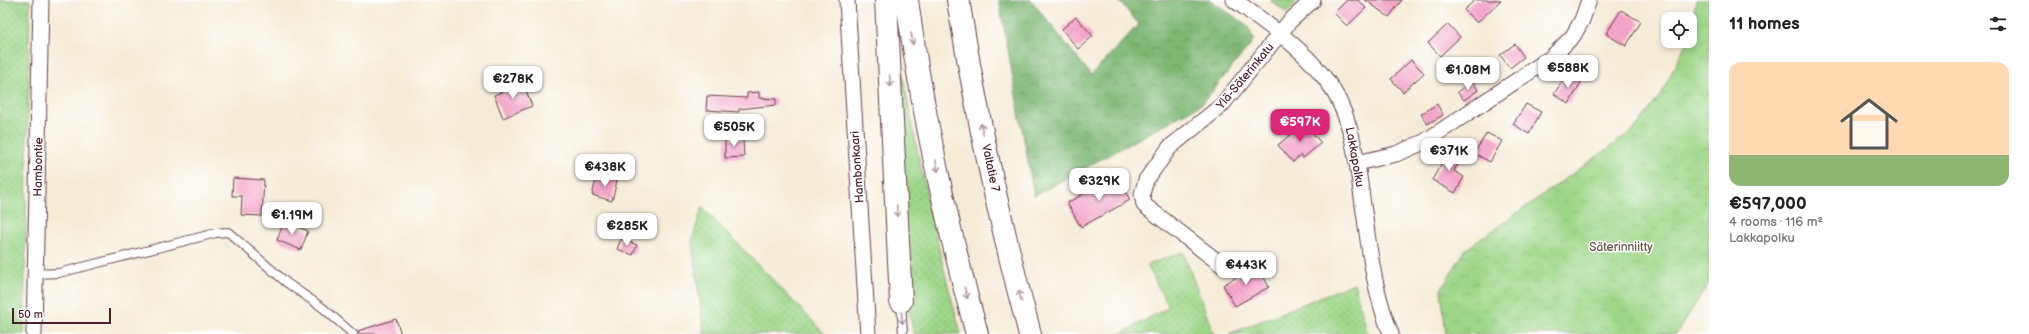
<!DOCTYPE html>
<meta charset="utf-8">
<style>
body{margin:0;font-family:"Balsamiq Sans",sans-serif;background:#f2f2f2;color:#202124;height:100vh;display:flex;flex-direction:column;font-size:15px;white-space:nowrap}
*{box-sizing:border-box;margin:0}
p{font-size:13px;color:#757577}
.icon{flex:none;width:22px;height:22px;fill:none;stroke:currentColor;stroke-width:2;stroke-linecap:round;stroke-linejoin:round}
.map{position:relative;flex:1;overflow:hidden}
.details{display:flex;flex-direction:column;background:#fff;width:320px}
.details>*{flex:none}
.fabs{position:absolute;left:1661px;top:12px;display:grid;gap:8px}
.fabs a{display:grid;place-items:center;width:36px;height:36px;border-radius:8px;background:#fff;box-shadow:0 2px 6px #0003;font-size:20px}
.scale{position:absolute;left:12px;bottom:10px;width:99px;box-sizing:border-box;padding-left:4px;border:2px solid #4a1f2b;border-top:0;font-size:11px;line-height:14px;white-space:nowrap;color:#4a1f2b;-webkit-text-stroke:3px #fff;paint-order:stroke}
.price{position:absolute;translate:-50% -34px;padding:0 9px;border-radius:8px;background:#fff;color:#222;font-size:13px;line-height:26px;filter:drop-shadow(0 1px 2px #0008)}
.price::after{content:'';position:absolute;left:50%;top:24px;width:12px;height:9px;margin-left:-6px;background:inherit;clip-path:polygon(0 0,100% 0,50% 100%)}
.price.active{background:#db2777;color:#fff}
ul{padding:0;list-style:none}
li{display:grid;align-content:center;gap:8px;height:212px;padding:0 20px}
li span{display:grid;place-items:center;height:124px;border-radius:12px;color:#555}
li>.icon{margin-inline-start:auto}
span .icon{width:72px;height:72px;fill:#fffc;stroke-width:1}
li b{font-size:17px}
h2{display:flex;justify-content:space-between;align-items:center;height:48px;padding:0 20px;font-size:17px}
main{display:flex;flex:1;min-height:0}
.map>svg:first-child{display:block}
.grass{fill:url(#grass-dots);stroke:#747a5a}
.forest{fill:url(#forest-crowns);stroke:#646b50}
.park{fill:url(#park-crowns);stroke:#747a5a}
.building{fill:url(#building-back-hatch)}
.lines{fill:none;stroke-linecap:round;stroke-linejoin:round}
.lane-casing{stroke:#643e45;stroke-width:10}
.street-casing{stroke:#643e45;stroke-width:17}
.highway-casing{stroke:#643e45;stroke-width:24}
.lane{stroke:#fff;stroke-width:8}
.street{stroke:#fff;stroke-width:15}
.highway{stroke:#fff;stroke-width:22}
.oneway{stroke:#ae9aa0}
.labels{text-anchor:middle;stroke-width:3;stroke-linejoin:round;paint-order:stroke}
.street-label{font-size:12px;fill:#4a1f2b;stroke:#fff}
.park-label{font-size:12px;fill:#635647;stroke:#fff}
</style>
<main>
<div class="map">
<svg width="1709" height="334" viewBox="0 0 1709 334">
<defs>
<pattern id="grass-dots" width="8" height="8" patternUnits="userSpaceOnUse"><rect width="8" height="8" fill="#9dd688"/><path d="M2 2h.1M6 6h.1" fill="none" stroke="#89b776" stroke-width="1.8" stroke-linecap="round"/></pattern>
<pattern id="forest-crowns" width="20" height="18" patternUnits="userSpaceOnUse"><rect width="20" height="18" fill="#7eb774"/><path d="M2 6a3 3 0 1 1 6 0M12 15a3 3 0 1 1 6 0" fill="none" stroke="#69945f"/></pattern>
<pattern id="park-crowns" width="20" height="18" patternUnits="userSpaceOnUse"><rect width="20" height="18" fill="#9dd688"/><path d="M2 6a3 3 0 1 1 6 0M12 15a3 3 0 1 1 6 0" fill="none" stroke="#89b776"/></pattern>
<pattern id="building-back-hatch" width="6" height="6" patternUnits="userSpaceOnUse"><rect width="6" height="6" fill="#f8a8cc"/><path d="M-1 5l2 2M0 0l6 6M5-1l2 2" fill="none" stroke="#d690af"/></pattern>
</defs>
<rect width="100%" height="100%" fill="#fff"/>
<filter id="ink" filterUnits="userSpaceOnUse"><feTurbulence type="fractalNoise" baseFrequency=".025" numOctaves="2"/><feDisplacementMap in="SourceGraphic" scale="8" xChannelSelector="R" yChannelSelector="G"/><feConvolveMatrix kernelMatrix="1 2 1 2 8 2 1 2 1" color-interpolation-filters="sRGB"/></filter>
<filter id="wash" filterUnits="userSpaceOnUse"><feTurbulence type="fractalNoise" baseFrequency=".012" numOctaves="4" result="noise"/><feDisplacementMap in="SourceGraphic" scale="16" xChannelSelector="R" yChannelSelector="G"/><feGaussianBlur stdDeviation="0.9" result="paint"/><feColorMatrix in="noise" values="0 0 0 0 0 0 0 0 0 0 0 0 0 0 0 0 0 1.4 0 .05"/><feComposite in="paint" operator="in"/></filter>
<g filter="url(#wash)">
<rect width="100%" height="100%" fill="#f5ecd8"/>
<path class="grass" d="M0,0H30L24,334H0Z
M1270,0H1294L1296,2L1287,13Z
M896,55L900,61C917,153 936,244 961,334H914L906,301Z
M702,207L825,334H704L692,241Z
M1183,252L1214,334H1120L1169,307L1147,265Z
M1354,283L1368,334H1229Z"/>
<path class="forest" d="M999,0H1031L1091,75L1139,24L1118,0H1210L1247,25L1254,40L1202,104L1034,196Z"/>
<path class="park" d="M1696,0H1709V283L1676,334H1446L1441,290L1465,250L1634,130L1662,93L1687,41H1690Z"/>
<g id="blocks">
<path class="building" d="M1347,0H1358L1366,8L1347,26L1334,13Z
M1365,0H1402L1389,17Z
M1475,0H1501L1477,23L1464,10Z
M1621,10L1641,22L1626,46L1606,34Z
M1076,17L1093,36L1078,49L1062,29Z
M1448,24L1460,37L1440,56L1428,43Z
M1515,44L1524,57L1510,68L1500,55Z
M1411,60L1424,73L1403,92L1391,79Z
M1567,74L1581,82L1569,104L1554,94Z
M1472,81L1478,90L1464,100L1457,92Z
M523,83L532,106L503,118L494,95Z
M759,92V98L776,99V105L739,109V112L706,110L707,96L747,98V93Z
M1437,104L1443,115L1427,124L1421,114Z
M1526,104L1541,112L1529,134L1513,124Z
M1304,123L1321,143L1303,158L1301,155L1293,162L1278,145Z
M1487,133L1502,141L1490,162L1474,153Z
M725,139H743L744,157L725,158Z
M1450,149L1462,157L1454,171L1464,177L1455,193L1432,180Z
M597,176L617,181L612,201L592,195Z
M1117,176L1130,200L1081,227L1067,203Z
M233,178L264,180L262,216L241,215L242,196H232Z
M284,221L308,231L301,250L277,240Z
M621,239L637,245L633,255L617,249Z
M1257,265L1269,287L1235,306L1223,285Z
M396,319L401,334H358V331Z"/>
</g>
</g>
<g filter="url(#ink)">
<use href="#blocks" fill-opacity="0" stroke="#643e45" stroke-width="1"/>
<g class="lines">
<defs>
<path id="lane" d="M36,274L59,273L216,233L228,232L287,283L323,308L353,334
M901,302L903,334"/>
<path id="street" d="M847,0L868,334
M1234,0C1266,23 1300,46 1324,77C1356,117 1357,170 1365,218C1370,257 1376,297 1391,334
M1357,163L1396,154L1424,142L1552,57L1573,36L1582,20L1589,0
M1222,265L1144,205L1142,194L1146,180L1170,147L1221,106L1290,21L1313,0
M34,334L41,0"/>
<path id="highway" d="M886,0L901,301
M907,0C922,112 947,225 977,334
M958,0C976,112 1000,224 1030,334"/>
</defs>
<use href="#lane" class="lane-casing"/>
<use href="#street" class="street-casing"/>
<use href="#highway" class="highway-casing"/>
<use href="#lane" class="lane"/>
<use href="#street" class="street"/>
<use href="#highway" class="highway"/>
</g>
<defs><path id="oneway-shaft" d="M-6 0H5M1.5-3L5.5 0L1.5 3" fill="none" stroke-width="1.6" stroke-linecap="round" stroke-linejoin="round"/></defs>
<g class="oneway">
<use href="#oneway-shaft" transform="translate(912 39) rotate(82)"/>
<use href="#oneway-shaft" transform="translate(890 81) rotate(87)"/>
<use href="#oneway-shaft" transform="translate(982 129) rotate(-102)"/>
<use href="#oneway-shaft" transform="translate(937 166) rotate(79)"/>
<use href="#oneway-shaft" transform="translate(897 211) rotate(88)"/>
<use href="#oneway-shaft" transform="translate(966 293) rotate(74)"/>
<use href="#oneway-shaft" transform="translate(1020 296) rotate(-105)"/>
<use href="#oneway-shaft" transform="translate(902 318) rotate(85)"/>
</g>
</g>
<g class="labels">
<g class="street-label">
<text transform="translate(1245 76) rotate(-50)" y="4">Ylä-Säterinkatu</text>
<text transform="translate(1355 157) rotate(80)" y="4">Lakkapolku</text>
<text transform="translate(38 167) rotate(-89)" y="4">Hambontie</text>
<text transform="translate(857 167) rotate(-94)" y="4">Hambonkaari</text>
<text transform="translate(991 168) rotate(78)" y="4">Valtatie 7</text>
</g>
<g class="park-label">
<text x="1621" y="251">Säterinniitty</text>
</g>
</g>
</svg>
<div class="fabs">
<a><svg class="icon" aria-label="locate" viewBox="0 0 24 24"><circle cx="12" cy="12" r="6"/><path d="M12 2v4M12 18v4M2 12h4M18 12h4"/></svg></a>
</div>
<div class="scale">50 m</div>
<b class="price" style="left:1568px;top:89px">€588K</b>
<b class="price" style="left:1468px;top:91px">€1.08M</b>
<b class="price" style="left:513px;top:100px">€278K</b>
<b class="price active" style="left:1300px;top:143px">€597K</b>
<b class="price" style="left:734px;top:148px">€505K</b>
<b class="price" style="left:1449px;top:172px">€371K</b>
<b class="price" style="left:605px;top:188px">€438K</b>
<b class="price" style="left:1099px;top:202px">€329K</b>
<b class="price" style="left:292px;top:236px">€1.19M</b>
<b class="price" style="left:627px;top:247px">€285K</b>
<b class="price" style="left:1246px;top:286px">€443K</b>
</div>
<section class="details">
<h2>11 homes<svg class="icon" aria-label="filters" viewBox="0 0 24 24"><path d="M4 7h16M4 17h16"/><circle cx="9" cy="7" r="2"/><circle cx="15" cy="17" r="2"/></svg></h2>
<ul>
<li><span style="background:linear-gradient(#ffd9b3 75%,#8fb573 0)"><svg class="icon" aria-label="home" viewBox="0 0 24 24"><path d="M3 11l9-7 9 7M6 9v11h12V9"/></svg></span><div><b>€597,000</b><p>4 rooms · 116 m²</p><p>Lakkapolku</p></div></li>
</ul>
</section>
</main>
